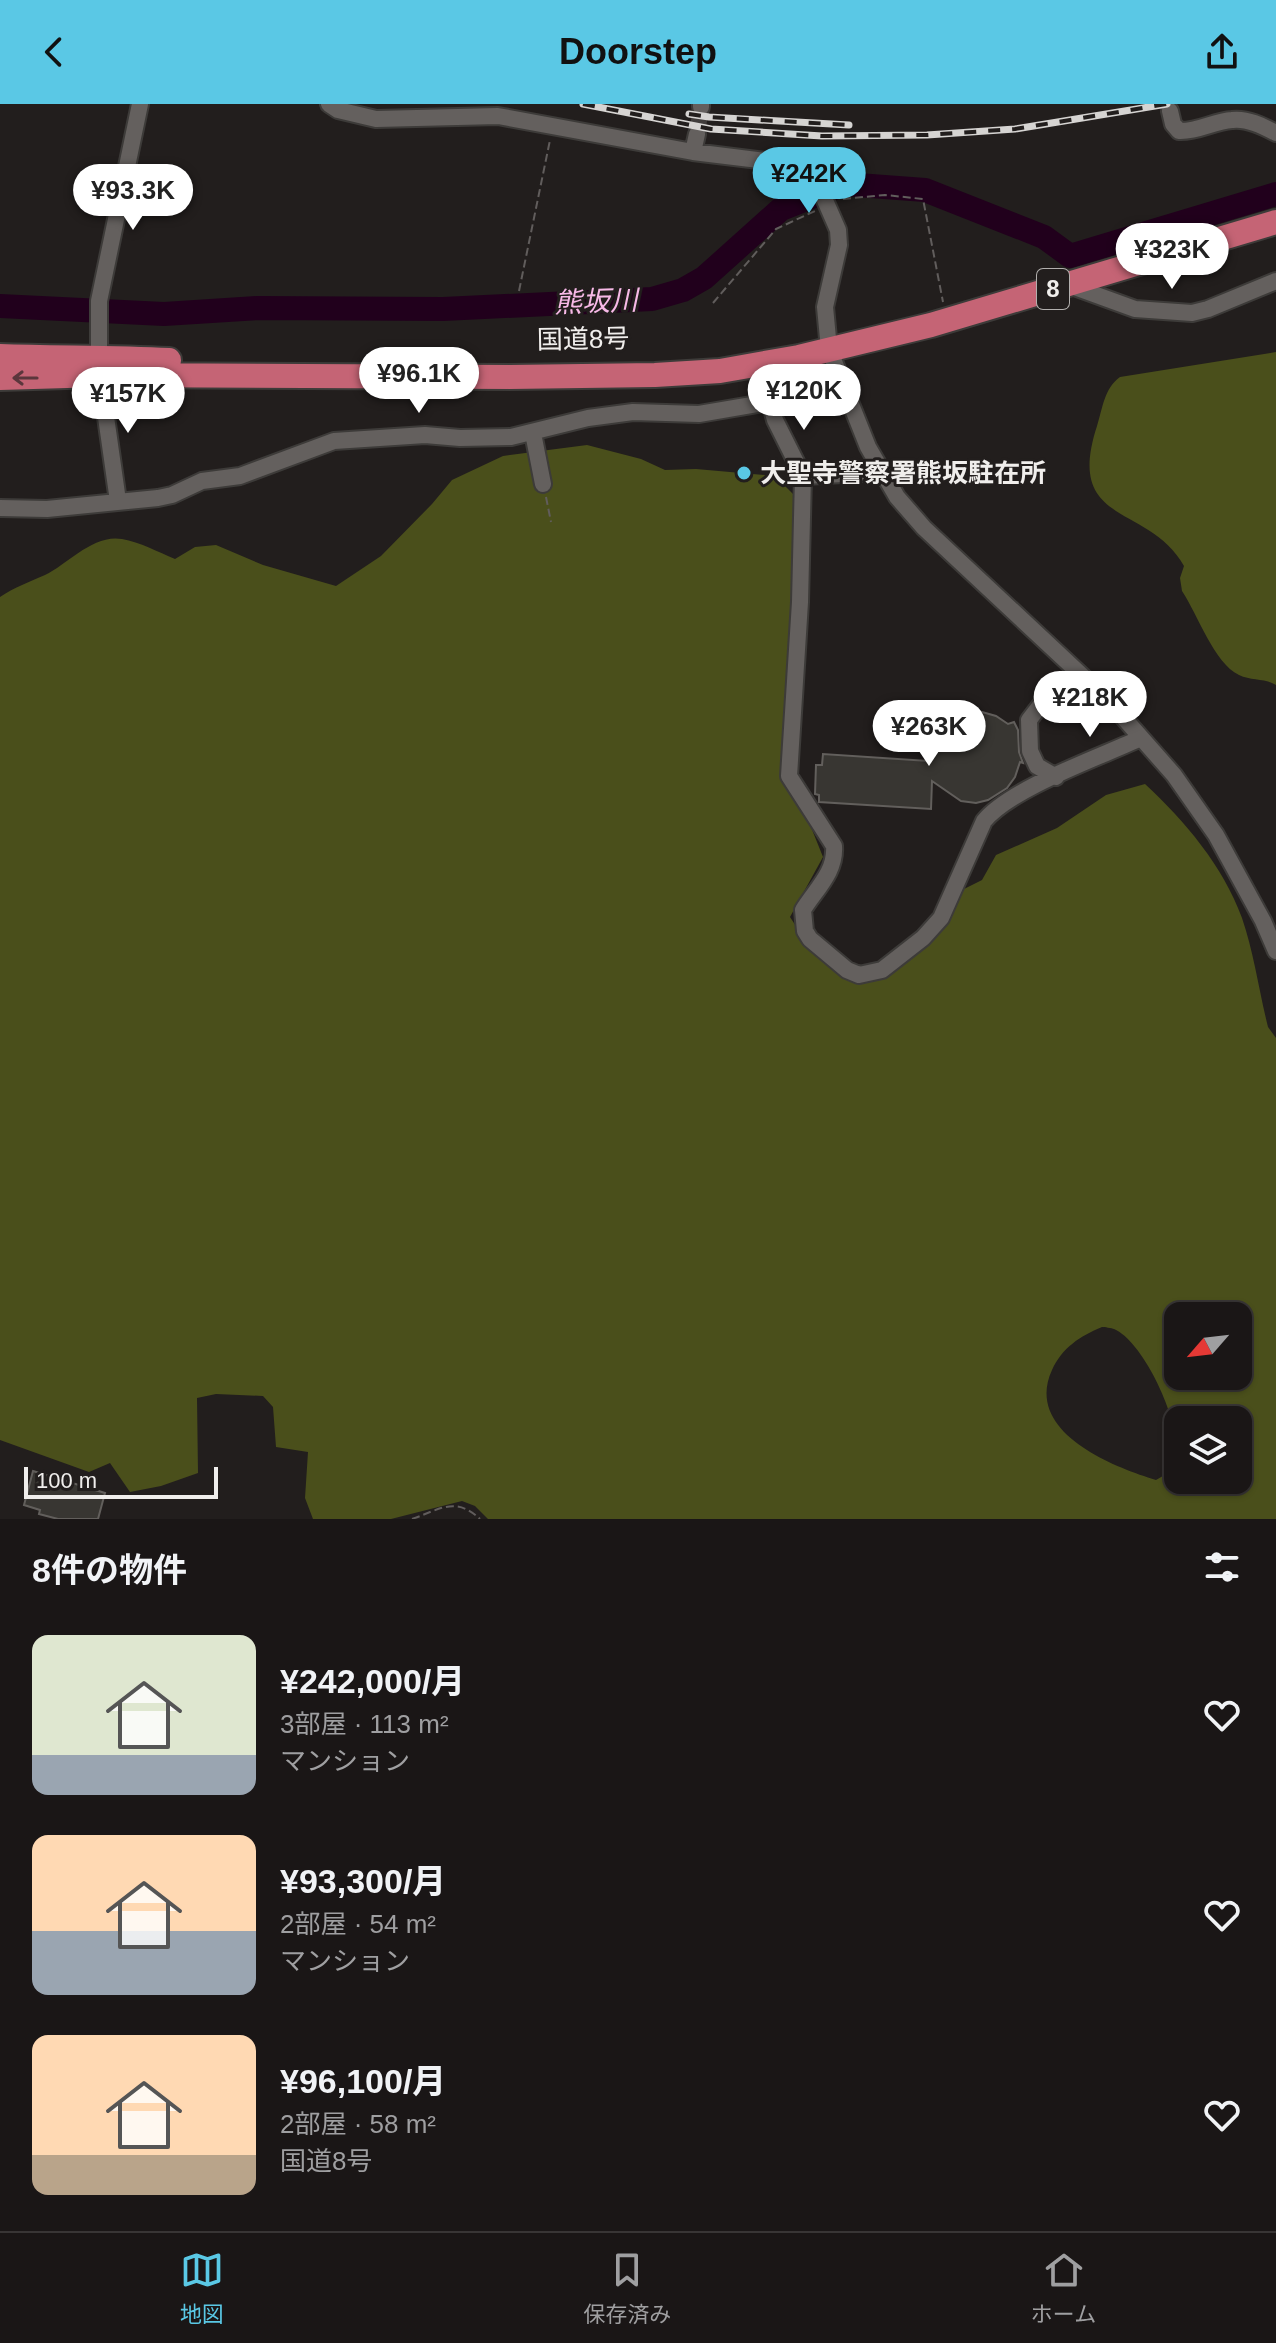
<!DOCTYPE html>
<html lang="ja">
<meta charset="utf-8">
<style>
body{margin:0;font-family:Arial,"Noto Sans JP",sans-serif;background:#231f1f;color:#f1f3f6;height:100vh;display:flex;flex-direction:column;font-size:30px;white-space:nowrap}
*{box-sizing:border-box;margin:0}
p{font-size:26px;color:#9f9fa1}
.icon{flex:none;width:44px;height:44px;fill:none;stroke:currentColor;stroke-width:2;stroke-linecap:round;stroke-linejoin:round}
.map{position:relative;height:1415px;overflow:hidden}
.sheet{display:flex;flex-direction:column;background:#1a1616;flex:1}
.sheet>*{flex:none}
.needle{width:52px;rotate:242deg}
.tools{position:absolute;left:1164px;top:1198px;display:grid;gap:16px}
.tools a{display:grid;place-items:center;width:88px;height:88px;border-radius:16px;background:#1a1616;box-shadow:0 2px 6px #0004,0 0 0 2px #383535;font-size:40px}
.scale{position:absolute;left:24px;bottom:20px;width:194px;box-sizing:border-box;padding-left:8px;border:4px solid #f0eeec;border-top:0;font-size:22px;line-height:28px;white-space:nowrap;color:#f0eeec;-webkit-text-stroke:6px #221e1d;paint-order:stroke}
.price{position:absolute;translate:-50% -68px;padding:0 18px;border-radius:28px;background:#fff;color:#222;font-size:26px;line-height:52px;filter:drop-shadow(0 2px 4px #0008)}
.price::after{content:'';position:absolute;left:50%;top:48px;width:24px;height:18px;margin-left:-12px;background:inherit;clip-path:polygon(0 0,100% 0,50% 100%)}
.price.on{background:#5ac8e5;color:#111}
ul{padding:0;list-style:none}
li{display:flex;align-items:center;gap:24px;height:200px;padding:0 32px}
li span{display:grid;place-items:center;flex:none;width:224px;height:160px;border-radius:16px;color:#555}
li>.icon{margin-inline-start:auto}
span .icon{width:96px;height:96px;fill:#fffc;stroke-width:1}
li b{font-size:34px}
h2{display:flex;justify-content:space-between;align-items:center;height:96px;padding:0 32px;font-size:34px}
header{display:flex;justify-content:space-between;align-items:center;height:104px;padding:0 32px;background:#5ac8e5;color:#111;font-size:36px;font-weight:700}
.tabs{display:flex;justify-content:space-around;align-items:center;height:112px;border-top:2px solid #383535;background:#1a1616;font-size:22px;color:#9f9fa1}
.tabs a{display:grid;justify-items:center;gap:4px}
.tabs .on{color:#5ac8e5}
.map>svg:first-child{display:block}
.forest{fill:#4a4f1b;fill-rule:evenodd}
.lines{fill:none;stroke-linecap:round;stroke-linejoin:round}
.river{stroke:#21001c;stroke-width:24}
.building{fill:#383632;stroke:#625f5c;stroke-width:2}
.minor-tunnel{stroke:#413d3c;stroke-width:16;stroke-dasharray:16 8;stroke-linecap:butt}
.minor-casing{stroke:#3d3b39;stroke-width:20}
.highway-casing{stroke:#3d3b39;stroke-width:28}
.path{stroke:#615d5c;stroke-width:2;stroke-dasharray:8 4;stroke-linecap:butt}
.minor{stroke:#64605e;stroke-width:16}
.highway{stroke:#c56475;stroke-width:24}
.rail-casing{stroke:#d6d4d2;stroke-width:7}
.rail{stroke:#221e1d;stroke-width:4;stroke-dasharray:12;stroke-linecap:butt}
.oneway{stroke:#5b363c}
.poi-dot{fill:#5ac8e5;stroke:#221e1d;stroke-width:3}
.labels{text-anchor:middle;stroke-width:6;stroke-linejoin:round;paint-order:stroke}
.shield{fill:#221e1d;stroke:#b2b0ae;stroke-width:2}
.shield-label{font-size:24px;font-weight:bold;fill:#f0eeec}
.street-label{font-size:26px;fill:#f0eeec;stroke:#221e1d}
.poi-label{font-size:26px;font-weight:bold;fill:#f0eeec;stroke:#221e1d;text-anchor:start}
.water-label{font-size:28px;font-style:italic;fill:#f7b9e7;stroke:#221e1d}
</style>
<header><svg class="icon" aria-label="back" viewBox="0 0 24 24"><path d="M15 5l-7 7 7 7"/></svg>Doorstep<svg class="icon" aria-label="share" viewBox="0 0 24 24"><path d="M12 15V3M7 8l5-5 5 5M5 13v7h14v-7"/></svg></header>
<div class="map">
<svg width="1276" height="1415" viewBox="0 0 1276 1415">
<rect width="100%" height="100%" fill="#221e1d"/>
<path class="forest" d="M1276,248V581C1265,574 1251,577 1239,571C1214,559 1198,511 1182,487L1180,474L1184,462C1149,399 1064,423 1097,322C1103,303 1104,285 1120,273Z
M587,341L641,355L665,366L696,365L775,372L795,392L796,446L787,573L785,677L809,718L823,753L790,813L814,850L849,875L862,878L888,872L929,837L960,787L982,776L996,751L1057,724L1106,691L1145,680C1185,717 1223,762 1242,814C1254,849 1259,887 1268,923L1276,934V1415H488L475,1402L462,1397L391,1415H313L305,1394L308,1348L276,1343L273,1303L263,1292L216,1290L197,1294L198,1369L161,1382L130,1388L110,1359L89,1368L0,1336V493C15,483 29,478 45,471C68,460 93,430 122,435C140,438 158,448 175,455L195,443L216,441L263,461L336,482L381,452L432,400L452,376L503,352ZM1178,1212H1238V1272H1178ZM1102,1223C1104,1223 1112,1224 1114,1225C1145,1238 1187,1329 1174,1360C1170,1369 1163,1372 1156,1376C1110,1362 1024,1327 1052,1266C1062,1244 1080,1232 1102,1223ZM1178,1316H1238V1376H1178Z"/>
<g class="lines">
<path class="river" d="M0,202L164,210L258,204L443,205L652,195L683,186L704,174L781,105L844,80L925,86L1044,133L1070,152L1276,90"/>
</g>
<path class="building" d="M982,608L996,612L1008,620L1014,618L1018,626L1019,648L1023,659L1020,658L1015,673L1007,684L988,696L976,699L961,697L932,677L931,705L819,698V691L815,690L816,661H822L823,650L928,657L933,632L941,620L958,611Z
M33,1367L105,1389L98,1415H58L39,1410L40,1406L24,1401Z"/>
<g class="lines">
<path class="minor-tunnel" d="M697,30L701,3"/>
<defs>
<path id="minor" d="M329,0L338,6L376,15L498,12L693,48L807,62L813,69L838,126L839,141L825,203L829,245L868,343L897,393L924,424L1108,596L1174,671L1216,731L1263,817L1276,847
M701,3V0
M1170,7L1173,20L1179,27C1198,28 1214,17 1232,16C1247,14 1263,22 1276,29
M693,48L697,30
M1069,181L1135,205L1192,209L1208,205L1276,177
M99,253V197L140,0
M100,271L118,397
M770,297L775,316L803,372L800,498L789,672L834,742C836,768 816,785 803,806L805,827L810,835L847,866L859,871L882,866L923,834L941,814L984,717C1011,684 1100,653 1141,634
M533,329L543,380
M803,372L883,368
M0,404L47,405L158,394L172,391L202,377L240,372L334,337L425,331L460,334L511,333L588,314L633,308L699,310L846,285
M1042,599L1029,616L1030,647L1037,662L1056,673"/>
<path id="highway" d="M0,252C56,254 112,253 169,256
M0,274L100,271L510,273L655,271L720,267L799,253L931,221L1276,118"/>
</defs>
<use href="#minor" class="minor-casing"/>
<use href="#highway" class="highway-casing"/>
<path class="path" d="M843,95L885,91L923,95L943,198
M519,187L550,36
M713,199L776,125L815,107
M546,393L551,418
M412,1415C441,1405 455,1392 480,1415"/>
<use href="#minor" class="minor"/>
<use href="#highway" class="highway"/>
<defs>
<path id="rail" d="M583,0L711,25L822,32L927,31L1015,25L1167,0
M689,10L709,13L849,21"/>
</defs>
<use href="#rail" class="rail-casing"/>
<use href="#rail" class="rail"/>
</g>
<defs><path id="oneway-shaft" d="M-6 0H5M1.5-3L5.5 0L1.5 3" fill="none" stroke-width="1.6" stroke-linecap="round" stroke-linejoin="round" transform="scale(2)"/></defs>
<use class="oneway" href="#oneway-shaft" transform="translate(25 274) rotate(180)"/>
<circle class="poi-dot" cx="744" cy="369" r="8"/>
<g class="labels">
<rect class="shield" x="1037" y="165" width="32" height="40" rx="6"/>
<g class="shield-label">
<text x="1053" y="193">8</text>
</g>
<g class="street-label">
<text transform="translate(583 235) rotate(-1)" y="9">国道8号</text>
</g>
<g class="poi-label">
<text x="760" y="378">大聖寺警察署熊坂駐在所</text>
</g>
<g class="water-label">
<text transform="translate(596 197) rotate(-2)" y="10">熊坂川</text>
</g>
</g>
</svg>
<div class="tools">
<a><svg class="needle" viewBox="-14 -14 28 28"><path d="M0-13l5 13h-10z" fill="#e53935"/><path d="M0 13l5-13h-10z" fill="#9f9fa1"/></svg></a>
<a><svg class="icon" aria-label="layers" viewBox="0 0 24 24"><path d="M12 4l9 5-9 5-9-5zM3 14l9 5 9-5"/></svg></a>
</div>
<div class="scale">100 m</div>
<b class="price on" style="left:809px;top:111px">¥242K</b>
<b class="price" style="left:133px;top:128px">¥93.3K</b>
<b class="price" style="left:1172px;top:187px">¥323K</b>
<b class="price" style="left:419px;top:311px">¥96.1K</b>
<b class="price" style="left:804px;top:328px">¥120K</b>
<b class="price" style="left:128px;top:331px">¥157K</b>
<b class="price" style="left:1090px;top:635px">¥218K</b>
<b class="price" style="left:929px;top:664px">¥263K</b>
</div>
<section class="sheet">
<h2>8件の物件<svg class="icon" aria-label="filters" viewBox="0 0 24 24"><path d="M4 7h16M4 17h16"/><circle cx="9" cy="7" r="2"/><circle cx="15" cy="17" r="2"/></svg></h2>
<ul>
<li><span style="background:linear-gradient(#dfe7d0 75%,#9aa5b1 0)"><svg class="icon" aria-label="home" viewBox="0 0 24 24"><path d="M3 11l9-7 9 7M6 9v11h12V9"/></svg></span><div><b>¥242,000/月</b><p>3部屋 · 113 m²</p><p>マンション</p></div><svg class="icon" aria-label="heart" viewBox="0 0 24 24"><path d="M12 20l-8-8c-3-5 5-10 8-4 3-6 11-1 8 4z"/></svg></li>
<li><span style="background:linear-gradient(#ffd9b3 60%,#9aa5b1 0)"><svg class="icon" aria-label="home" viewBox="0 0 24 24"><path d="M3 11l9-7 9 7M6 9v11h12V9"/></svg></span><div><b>¥93,300/月</b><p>2部屋 · 54 m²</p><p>マンション</p></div><svg class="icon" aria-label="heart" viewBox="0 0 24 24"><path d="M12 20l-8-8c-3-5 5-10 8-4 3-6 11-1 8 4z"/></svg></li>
<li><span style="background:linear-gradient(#ffd9b3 75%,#b9a48a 0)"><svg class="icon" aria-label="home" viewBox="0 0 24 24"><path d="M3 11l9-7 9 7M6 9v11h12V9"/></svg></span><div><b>¥96,100/月</b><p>2部屋 · 58 m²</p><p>国道8号</p></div><svg class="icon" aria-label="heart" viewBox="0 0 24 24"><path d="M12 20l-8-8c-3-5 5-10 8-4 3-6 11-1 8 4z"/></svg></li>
</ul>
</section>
<nav class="tabs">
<a class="on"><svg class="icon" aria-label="map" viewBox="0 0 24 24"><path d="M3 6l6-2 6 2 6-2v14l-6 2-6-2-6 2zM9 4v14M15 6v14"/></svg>地図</a>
<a><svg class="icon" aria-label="saved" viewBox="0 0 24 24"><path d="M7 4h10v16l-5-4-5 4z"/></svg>保存済み</a>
<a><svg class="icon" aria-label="home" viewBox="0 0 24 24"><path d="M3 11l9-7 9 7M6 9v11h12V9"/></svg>ホーム</a>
</nav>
